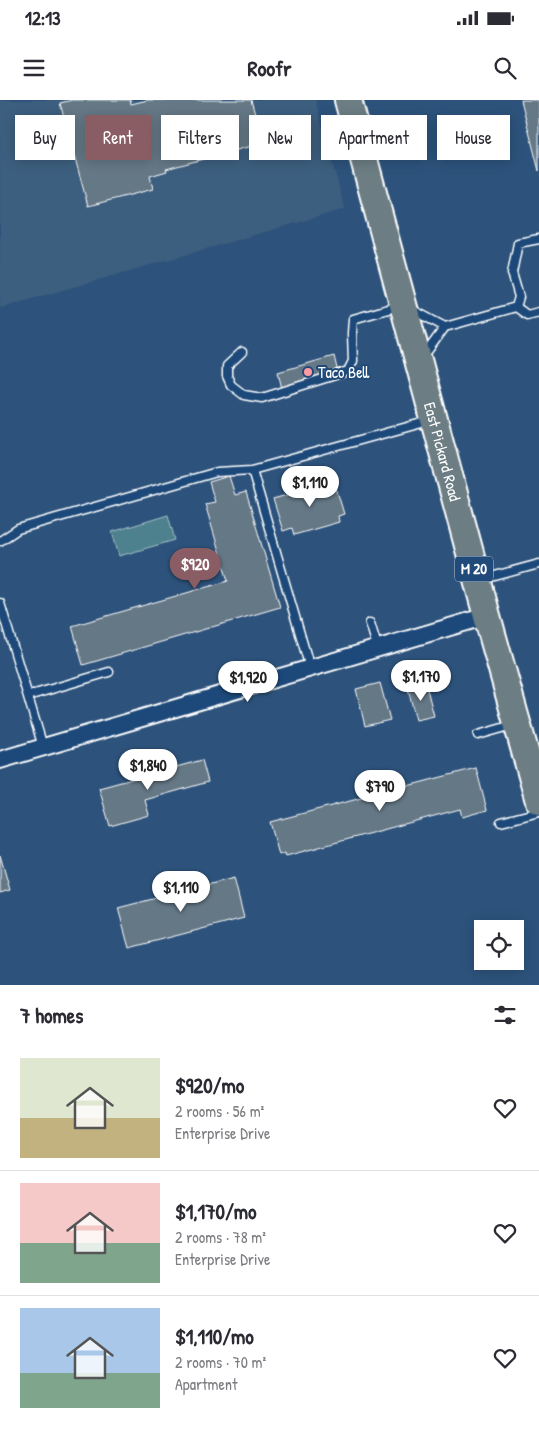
<!DOCTYPE html>
<meta charset="utf-8">
<style>
body{margin:0;font-family:"Patrick Hand",sans-serif;background:#f2f2f3;color:#2b2b33;height:100vh;display:flex;flex-direction:column;font-size:19px;white-space:nowrap}
*{box-sizing:border-box;margin:0}
p{font-size:16px;color:#7c7c81}
.icon{flex:none;width:28px;height:28px;fill:none;stroke:currentColor;stroke-width:2;stroke-linecap:round;stroke-linejoin:round}
.map{position:relative;height:885px;overflow:hidden}
.details{display:flex;flex-direction:column;background:#fff;flex:1}
.details>*{flex:none}
.guide{position:absolute;left:15px;top:15px;width:510px;height:45px;display:flex;gap:10px}
.buttons{position:absolute;left:474px;top:820px;display:grid;gap:10px}
.buttons a{display:grid;place-items:center;width:50px;height:50px;border-radius:0px;background:#fff;box-shadow:0 2px 12px #0003;font-size:25px}
.price{position:absolute;translate:-50% -42px;padding:0 11px;border-radius:18px;background:#fff;color:#222;font-size:16px;line-height:32px;filter:drop-shadow(0 1px 2px #0008)}
.price::after{content:'';position:absolute;left:50%;top:30px;width:15px;height:11px;margin-left:-8px;background:inherit;clip-path:polygon(0 0,100% 0,50% 100%)}
.price.current{background:#8a5d65;color:#fff}
ul{padding:0;list-style:none}
li{display:flex;align-items:center;gap:15px;height:125px;padding:0 20px}
li+li{border-top:1px solid #e1e1e2}
li span{display:grid;place-items:center;flex:none;width:140px;height:100px;border-radius:0px;color:#555}
li>.icon{margin-inline-start:auto}
span .icon{width:60px;height:60px;fill:#fffc;stroke-width:1}
li b{font-size:21px}
h2{display:flex;justify-content:space-between;align-items:center;height:60px;padding:0 20px;font-size:21px}
.chip{padding:0 18px;border-radius:0px;background:#fff;box-shadow:0 2px 12px #0003;font-size:18px;line-height:45px}
.chip.current{background:#8a5d65;color:#fff}
.status{display:flex;justify-content:space-between;align-items:center;height:35px;padding:0 25px;background:#fff;direction:ltr}
.status svg{height:14px;fill:currentColor}
header{display:flex;justify-content:space-between;align-items:center;height:65px;padding:0 20px;background:#fff;font-size:22px;font-weight:700}
.map>svg:first-child{display:block}
.built{fill:#3e5e7f}
.green{fill:#4d818d;stroke:#a6c0c6}
.building{fill:#657886;stroke:#fff}
.lines{fill:none;stroke-linecap:round;stroke-linejoin:round}
.service-casing{stroke:#fff;stroke-width:11}
.minor-casing{stroke:#fff;stroke-width:20}
.trunk-casing{stroke:#fff;stroke-width:30}
.service{stroke:#1f4a7a;stroke-width:8}
.minor{stroke:#1f4a7a;stroke-width:16}
.trunk{stroke:#6c7e84;stroke-width:26}
.poi-dot{fill:#ff9aa2;stroke:#1f4a7a;stroke-width:2}
.labels{text-anchor:middle;stroke-width:4;stroke-linejoin:round;paint-order:stroke}
.shield{fill:#1f4a7a;stroke:#bcc9d7;stroke-width:1}
.shield-label{font-size:15px;font-weight:bold;fill:#fff}
.poi-label{font-size:16px;fill:#fff;stroke:#1f4a7a;text-anchor:start}
.street-label{font-size:16px;fill:#fff;stroke:#1f4a7a}
</style>
<div class="status"><b>12:13</b><svg viewBox="0 0 49 12"><path d="M0 12V9h3v3zM5 12V6h3v6zM10 12V3h3v9zM15 12V0h3v12zM26 1h20v11H26zM47 4h2v5h-2z"/></svg></div>
<header><svg class="icon" aria-label="menu" viewBox="0 0 24 24"><path d="M4 6h16M4 12h16M4 18h16"/></svg>Roofr<svg class="icon" aria-label="search" viewBox="0 0 24 24"><circle cx="10" cy="10" r="6"/><path d="M15 15l6 6"/></svg></header>
<div class="map">
<svg width="539" height="885" viewBox="0 0 539 885">
<rect width="100%" height="100%" fill="#2d537c"/>
<filter id="ink" filterUnits="userSpaceOnUse"><feTurbulence type="fractalNoise" baseFrequency=".02" numOctaves="2"/><feDisplacementMap in="SourceGraphic" scale="10" xChannelSelector="R" yChannelSelector="G"/><feConvolveMatrix kernelMatrix="1 2 1 2 8 2 1 2 1" color-interpolation-filters="sRGB"/></filter>
<g filter="url(#ink)">
<path class="built" d="M0,0H315L345,109L0,208Z"/>
<path class="green" d="M168,415L175,440L119,456L112,432Z"/>
<path class="building" d="M72,0H130L131,4L148,0H251L263,43L166,69L167,71L150,76L153,89L88,106L60,3Z
M521,0H539V71Z
M334,256L338,273L282,289L278,272Z
M229,376L235,395L246,392L280,507L83,565L72,526L228,481L205,404L215,402L209,382Z
M334,381L344,414L338,416L339,422L294,435L292,428L283,431L273,399L301,391L300,389L314,384L315,387Z
M380,583L390,620L365,626L356,589Z
M426,585L434,616L416,620L408,589Z
M202,660L208,682L145,700L149,715L110,726L99,688Z
M476,668L487,710L462,717L460,709L286,756L285,753L279,755L270,722Z
M0,755L10,790L0,793Z
M234,778L244,818L129,848L118,808Z"/>
<g class="lines">
<defs>
<path id="service" d="M516,207L519,197L512,173L518,143L539,139
M411,209L445,227L423,257
M445,227L516,207L527,215L539,212
M242,252L227,266V276L231,285L244,295L262,298L348,271L353,261L352,233L353,219L399,206
M252,370L310,568
M0,441L18,429L217,372L252,370L429,321
M480,480L539,464
M0,503L43,647
M370,523L378,549
M28,596L109,572
M478,635L513,625
M501,722L539,712"/>
<path id="minor" d="M0,660L487,516"/>
<g id="trunk">
<path id="s1" d="M348,0L487,516L539,701"/>
</g>
</defs>
<use href="#service" class="service-casing"/>
<use href="#minor" class="minor-casing"/>
<use href="#trunk" class="trunk-casing"/>
<use href="#service" class="service"/>
<use href="#minor" class="minor"/>
<use href="#trunk" class="trunk"/>
</g>
</g>
<circle class="poi-dot" cx="308" cy="272" r="5"/>
<g class="labels">
<rect class="shield" x="455" y="456.5" width="38" height="25" rx="4"/>
<g class="shield-label">
<text x="474" y="474">M 20</text>
</g>
<g class="poi-label">
<text x="318" y="278">Taco Bell</text>
</g>
<g class="street-label">
<text dy="6" stroke="none"><textPath href="#s1" startOffset="364">East Pickard Road</textPath></text>
</g>
</g>
</svg>
<div class="buttons">
<a><svg class="icon" aria-label="locate" viewBox="0 0 24 24"><circle cx="12" cy="12" r="6"/><path d="M12 2v4M12 18v4M2 12h4M18 12h4"/></svg></a>
</div>
<b class="price" style="left:310px;top:408px">$1,110</b>
<b class="price current" style="left:195px;top:490px">$920</b>
<b class="price" style="left:421px;top:602px">$1,170</b>
<b class="price" style="left:248px;top:603px">$1,920</b>
<b class="price" style="left:148px;top:691px">$1,840</b>
<b class="price" style="left:380px;top:712px">$790</b>
<b class="price" style="left:181px;top:813px">$1,110</b>
<div class="guide">
<a class="chip">Buy</a>
<a class="chip current">Rent</a>
<a class="chip">Filters</a>
<a class="chip">New</a>
<a class="chip">Apartment</a>
<a class="chip">House</a>
</div>
</div>
<section class="details">
<h2>7 homes<svg class="icon" aria-label="filters" viewBox="0 0 24 24"><path d="M4 7h16M4 17h16"/><circle cx="9" cy="7" r="2"/><circle cx="15" cy="17" r="2"/></svg></h2>
<ul>
<li><span style="background:linear-gradient(#dfe7d0 60%,#c2b280 0)"><svg class="icon" aria-label="home" viewBox="0 0 24 24"><path d="M3 11l9-7 9 7M6 9v11h12V9"/></svg></span><div><b>$920/mo</b><p>2 rooms · 56 m²</p><p>Enterprise Drive</p></div><svg class="icon" aria-label="heart" viewBox="0 0 24 24"><path d="M12 20l-8-8c-3-5 5-10 8-4 3-6 11-1 8 4z"/></svg></li>
<li><span style="background:linear-gradient(#f6c9c9 60%,#7fa58c 0)"><svg class="icon" aria-label="home" viewBox="0 0 24 24"><path d="M3 11l9-7 9 7M6 9v11h12V9"/></svg></span><div><b>$1,170/mo</b><p>2 rooms · 78 m²</p><p>Enterprise Drive</p></div><svg class="icon" aria-label="heart" viewBox="0 0 24 24"><path d="M12 20l-8-8c-3-5 5-10 8-4 3-6 11-1 8 4z"/></svg></li>
<li><span style="background:linear-gradient(#a9c7e8 65%,#7fa58c 0)"><svg class="icon" aria-label="home" viewBox="0 0 24 24"><path d="M3 11l9-7 9 7M6 9v11h12V9"/></svg></span><div><b>$1,110/mo</b><p>2 rooms · 70 m²</p><p>Apartment</p></div><svg class="icon" aria-label="heart" viewBox="0 0 24 24"><path d="M12 20l-8-8c-3-5 5-10 8-4 3-6 11-1 8 4z"/></svg></li>
</ul>
</section>
